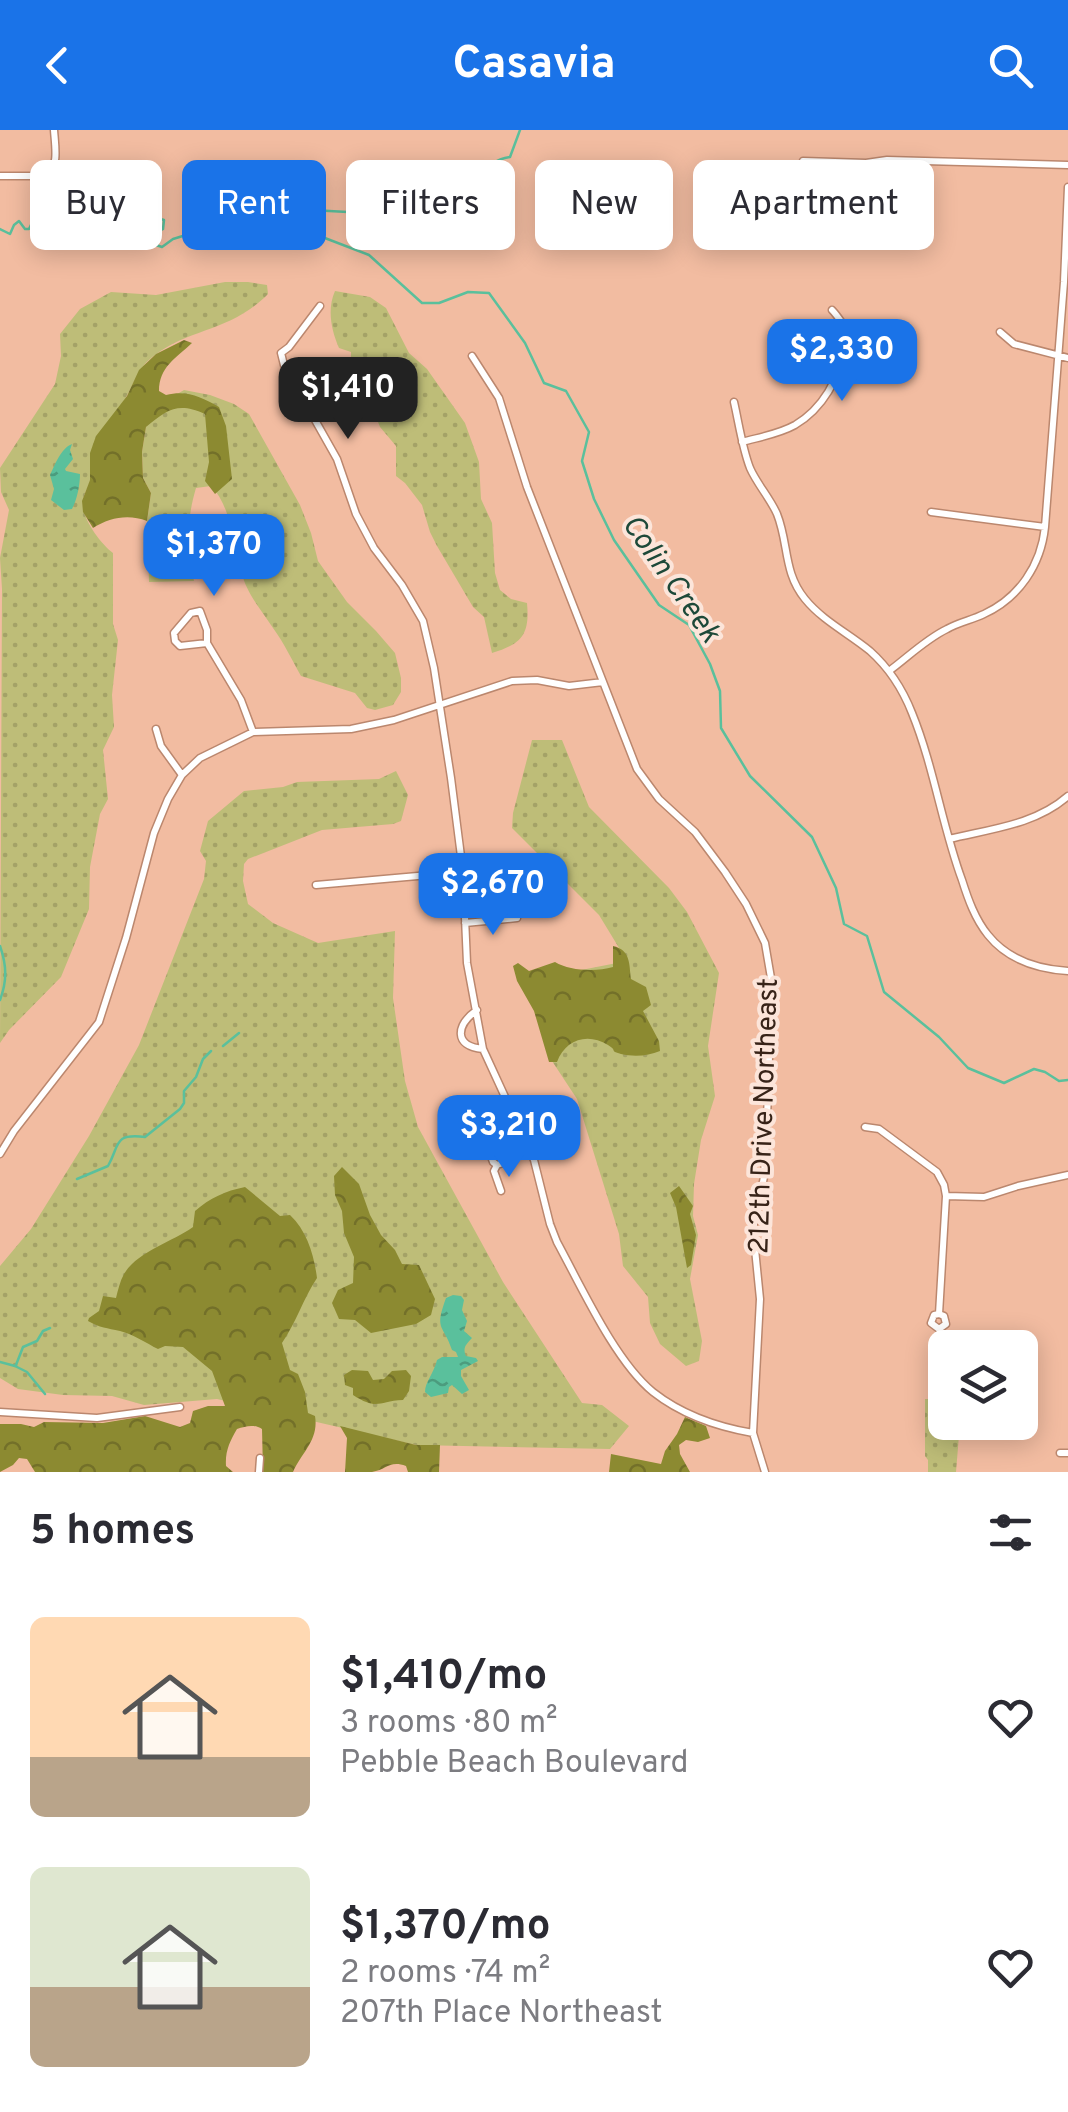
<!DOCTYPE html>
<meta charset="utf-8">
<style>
body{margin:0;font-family:Overpass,sans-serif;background:#f7f7f7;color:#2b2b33;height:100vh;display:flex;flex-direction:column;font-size:38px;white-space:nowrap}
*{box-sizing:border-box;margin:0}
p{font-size:32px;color:#7c7c81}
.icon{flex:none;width:55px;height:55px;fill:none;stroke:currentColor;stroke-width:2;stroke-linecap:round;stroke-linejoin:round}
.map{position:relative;height:1342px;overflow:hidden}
.panel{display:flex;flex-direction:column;background:#fff;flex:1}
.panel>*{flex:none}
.guide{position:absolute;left:30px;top:30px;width:1010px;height:90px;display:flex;gap:20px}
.tools{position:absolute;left:928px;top:1200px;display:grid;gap:20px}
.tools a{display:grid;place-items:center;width:110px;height:110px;border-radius:15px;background:#fff;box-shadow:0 5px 25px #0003;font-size:50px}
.price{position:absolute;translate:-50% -85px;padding:0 22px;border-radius:20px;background:#1a73e8;color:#fff;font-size:32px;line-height:65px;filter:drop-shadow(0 2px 5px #0008)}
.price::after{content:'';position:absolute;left:50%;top:60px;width:30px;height:22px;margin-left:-15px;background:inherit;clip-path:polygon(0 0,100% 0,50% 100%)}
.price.current{background:#222;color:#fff}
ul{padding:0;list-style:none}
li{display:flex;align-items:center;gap:30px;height:250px;padding:0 30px}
li span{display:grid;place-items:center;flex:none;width:280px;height:200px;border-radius:15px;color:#555}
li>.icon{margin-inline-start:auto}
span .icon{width:120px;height:120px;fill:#fffc;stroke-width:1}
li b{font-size:42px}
h2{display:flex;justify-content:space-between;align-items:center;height:120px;padding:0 30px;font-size:42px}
.tag{padding:0 35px;border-radius:15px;background:#fff;box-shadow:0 5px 25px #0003;font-size:35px;line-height:90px}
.tag.current{background:#1a73e8;color:#fff}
header{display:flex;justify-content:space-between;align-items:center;height:130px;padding:0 30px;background:#1a73e8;color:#fff;font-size:45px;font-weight:700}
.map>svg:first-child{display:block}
.grass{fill:url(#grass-dots)}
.forest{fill:url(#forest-crowns)}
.water{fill:url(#water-ripples)}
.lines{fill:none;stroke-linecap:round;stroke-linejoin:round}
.stream{stroke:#5ac09c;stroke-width:2.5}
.minor-casing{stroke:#bb876e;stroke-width:9}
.minor{stroke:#fff;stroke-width:6}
.labels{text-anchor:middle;stroke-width:8;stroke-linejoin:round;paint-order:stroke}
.street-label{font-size:28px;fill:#372318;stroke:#fce5da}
.water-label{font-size:30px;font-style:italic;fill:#1d4939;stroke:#fce5da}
</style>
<header><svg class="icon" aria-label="back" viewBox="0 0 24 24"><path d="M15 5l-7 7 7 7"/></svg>Casavia<svg class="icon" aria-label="search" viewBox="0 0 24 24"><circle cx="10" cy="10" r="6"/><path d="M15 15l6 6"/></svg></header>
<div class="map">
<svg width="1068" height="1342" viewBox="0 0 1068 1342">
<defs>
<pattern id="grass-dots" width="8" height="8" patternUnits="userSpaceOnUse" patternTransform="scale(2.5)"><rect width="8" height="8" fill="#bebd78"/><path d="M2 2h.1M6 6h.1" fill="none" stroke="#a4a267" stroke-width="1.8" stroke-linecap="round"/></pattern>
<pattern id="forest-crowns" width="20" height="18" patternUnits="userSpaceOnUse" patternTransform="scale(2.5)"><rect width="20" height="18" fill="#8c8a31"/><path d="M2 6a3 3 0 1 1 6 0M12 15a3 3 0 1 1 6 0" fill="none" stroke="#737029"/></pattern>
<pattern id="water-ripples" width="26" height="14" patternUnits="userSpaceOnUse" patternTransform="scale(2.5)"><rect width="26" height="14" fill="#5ac09c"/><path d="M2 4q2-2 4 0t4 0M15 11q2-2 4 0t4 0" fill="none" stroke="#4b9c7e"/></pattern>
</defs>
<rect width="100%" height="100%" fill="#f2bca1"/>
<path class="grass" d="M225,152H248L267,155L268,164C232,201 191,198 155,225C138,237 135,252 125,269C115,286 99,302 92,320C88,330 92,341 90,351C88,358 83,365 83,372C81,388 101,414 113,423V494L118,510L112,565L114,597L103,620L108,669L100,684L90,737L89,779L61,847L9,900L0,913L2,459L0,428L9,380L1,362L0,338L55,254L61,226L60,204L80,179L111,162L156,165Z
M335,161L370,167L386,178L409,223L427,239L465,293L479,332L481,369L492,393L495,443L500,460L511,469L527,473C530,504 522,514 492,523L484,487L473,477L437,416L430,402L422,375L405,353L396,346V316L380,297L367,264L351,242V222L339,218C331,200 327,179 335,161Z
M184,260L210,265L234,274L249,284L300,375L311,403L318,431L347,472L376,501L395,523L401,548V562L393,575L375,580L367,578L355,563L301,546C292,530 284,513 273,498C262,481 247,464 242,444C235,417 231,376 211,356L196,358C186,392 187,416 194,451L149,452L147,391L151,363L143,348L142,322L146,297L160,274Z
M532,610H562L589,677L669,758L687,782L719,843L708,916L715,966L701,1010L694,1054L693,1086L698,1105L690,1149L702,1211L699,1231L686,1236L660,1214L650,1193L648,1167L623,1136L619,1104L577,969L552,931L571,842L627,831L599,785L512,698L513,683Z
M396,641L408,665L401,691L393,694L322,700L248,729L244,734L243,751L248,774L273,793L318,813L395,801L393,868L405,951L418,997L503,1152L582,1273L602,1275L629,1296L610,1319L416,1315L217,1269L144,1275L112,1266L63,1265L18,1259L0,1248V1136L31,1099L89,1006L139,915L204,749L206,731L200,721L208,691L244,661L283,657L297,652L379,649Z
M925,1269H945V1292L960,1293L956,1342H928V1330L925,1326Z"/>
<path class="forest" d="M184,210L192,213C176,228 159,237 159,261L166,265C187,260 201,267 219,277L226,296L232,349L215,364L205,351L209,332L205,284C178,272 168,279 146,297L142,322L143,348L151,363L147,391C129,384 110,387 93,398L83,382L82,371L90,350V323L96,306L127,266L139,240L156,224Z
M613,816C631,820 629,834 631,849L646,857L651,875L643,881L659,911L660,921C648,926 634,927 621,924C608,920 619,922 608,915C587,902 565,910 557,932H549L534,881L517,851L513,836L518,833L529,841L555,832C570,841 596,842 613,837Z
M342,1037L359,1054L370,1085L381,1105L395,1120L402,1134L419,1135L435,1169L431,1185L416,1194L371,1203L355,1190L339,1189L332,1173L338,1160L353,1153L354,1127L344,1103L342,1081L335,1065L334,1046Z
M679,1056L693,1076L690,1084L696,1105L691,1135L687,1138L676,1077L670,1063Z
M245,1057L280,1086L290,1085C307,1101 314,1125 317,1148C303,1169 296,1193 282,1213L290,1240L298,1244L305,1262L308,1283L315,1286C319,1310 302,1322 293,1342H263L262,1299C254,1294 246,1296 237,1299C230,1311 225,1321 226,1336L233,1342H35L27,1329L19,1328L13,1335L0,1342V1294H21L34,1297L44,1292L103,1293L145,1286L180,1297L190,1293L193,1281L208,1276H225L212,1241L183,1217L165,1216L158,1219C146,1213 133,1204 120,1201C107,1198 100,1198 88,1191L89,1188L99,1181L103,1166L116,1168C118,1160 120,1151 124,1144C138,1121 172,1112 193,1097L195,1081C210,1068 225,1061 245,1057Z
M352,1240L368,1241L373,1250L384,1249L392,1241L406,1240L411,1246L409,1261L403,1270C378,1271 378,1281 353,1265V1258L345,1255L344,1245Z
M685,1287L706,1296L710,1308L698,1312L686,1310L679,1315L680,1324L690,1342H609L611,1324L661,1334L665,1321L677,1304Z
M340,1296L416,1315H440L439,1342H408L406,1336C389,1330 387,1340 372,1342C363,1342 354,1342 345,1342L347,1308Z"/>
<path class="water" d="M72,314L70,320L73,329L65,339L66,341L80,344C80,355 77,370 72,379L64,380L51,370L54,359L50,345C55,335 61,318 72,314Z
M453,1165L461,1166L464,1170L462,1180L467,1191L464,1201L472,1208C467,1214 462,1217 466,1226L476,1228L478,1231L461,1240V1246L469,1260L462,1264L452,1255L449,1257L448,1263L431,1267L425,1262C425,1252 434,1243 437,1230L442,1227H458L456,1222L452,1220C443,1193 434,1201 446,1168Z"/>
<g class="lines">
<path class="stream" d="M431,55L448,52L461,59C488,50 480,32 510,27L520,0
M291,95L369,125L422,173H439L468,162L489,163L525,213L544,253L566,261L589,302L582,331L594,369L614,410L659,475L689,495L710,534L720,561L721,598L750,646L812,707L836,758L844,794L867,806L884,862L939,907L968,938L1004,953L1034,939L1045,942L1059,951L1068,950
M0,99L10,104L14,95L19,91L25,99H29C34,88 40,76 54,83C59,80 63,75 67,72C79,64 95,62 109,62L119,70L111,80C122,88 131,83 141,77L150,86L164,90L163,99L151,106L153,114L162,117L173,109L199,101L242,112L291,95L311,80L366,83L375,71H394
M0,816C7,836 7,851 0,870
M223,916L239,903
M77,1049L108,1036C120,1015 113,1003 145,1007L180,979L184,973V961L196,947L203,929L211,921
M0,1232L15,1236L27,1242L45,1264
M16,1235L23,1217L37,1211L43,1201L50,1198"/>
<defs>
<path id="minor" d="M803,31L866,33L887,30L1068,35
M0,46H48C59,35 55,15 54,0
M320,176L289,217L281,223L284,235L337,329L356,384L374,418L402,455L423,491L434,538L451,648L463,742L467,833L483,919L534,1030L550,1094L557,1112C581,1156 615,1231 653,1262C681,1284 718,1297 753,1303
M1000,202L1014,214L1068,228
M472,226L499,268L527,357L637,639L659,669L695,702L725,742L746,774L765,813L771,848L768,965L764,1047L753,1099L760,1169L753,1303L765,1342
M734,272C739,294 742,317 750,338C757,354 770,368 777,384C789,414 783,442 805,469C823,491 848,503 870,521C889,538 903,560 912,583C934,637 942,696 962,750C968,769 975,789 988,805C1008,830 1037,839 1068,841
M742,312C760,307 779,304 795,295C822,279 841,248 843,216C843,209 845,200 842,193C840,190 834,182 832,180
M931,382L1045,397
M207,513L180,516L175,511L174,503L191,483L200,481L207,500V513L241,570L253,602
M889,541C908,527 926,509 947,499C959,492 972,490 984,484C1019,468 1041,435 1045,397L1064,152L1068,57
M156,599L161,616L182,645
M949,709C990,699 1035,695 1068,666
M316,755L463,742
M465,793L517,788
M477,880C456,895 453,916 483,919
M466,982L486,1013
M865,997L879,999L937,1042L944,1055L946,1066L939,1184L934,1185L931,1193L939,1199L946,1194L944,1186L939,1184
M496,1009L502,1012L507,1026L503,1033L497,1035L493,1032L486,1013Z
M502,1012L521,1002
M0,1024L14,1001L99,892L126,808L154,703L168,669L182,645L200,628L253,602L351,599L394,590L512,551L537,550L569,556L603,552
M507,1026L529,1018
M497,1035L494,1041L501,1061
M946,1066L984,1067L1018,1056L1068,1045
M0,1282L97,1288L180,1277
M1060,1323H1068
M259,1342L260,1328"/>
</defs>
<use href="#minor" class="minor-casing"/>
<use href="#minor" class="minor"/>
</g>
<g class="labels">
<g class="street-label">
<text transform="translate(762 986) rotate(-88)" y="10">212th Drive Northeast</text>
</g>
<g class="water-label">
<text transform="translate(672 448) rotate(55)" y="10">Colin Creek</text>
</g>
</g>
</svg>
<div class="tools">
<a><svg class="icon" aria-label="layers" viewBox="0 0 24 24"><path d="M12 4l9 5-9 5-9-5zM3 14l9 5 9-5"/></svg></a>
</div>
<b class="price" style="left:842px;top:274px">$2,330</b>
<b class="price current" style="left:348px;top:312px">$1,410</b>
<b class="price" style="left:214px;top:469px">$1,370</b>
<b class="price" style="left:493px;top:808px">$2,670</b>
<b class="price" style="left:509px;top:1050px">$3,210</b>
<div class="guide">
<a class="tag">Buy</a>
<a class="tag current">Rent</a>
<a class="tag">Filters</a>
<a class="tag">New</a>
<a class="tag">Apartment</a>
</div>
</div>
<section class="panel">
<h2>5 homes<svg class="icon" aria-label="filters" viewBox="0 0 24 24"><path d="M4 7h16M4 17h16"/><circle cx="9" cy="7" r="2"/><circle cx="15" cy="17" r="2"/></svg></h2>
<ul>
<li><span style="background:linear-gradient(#ffd9b3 70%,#b9a48a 0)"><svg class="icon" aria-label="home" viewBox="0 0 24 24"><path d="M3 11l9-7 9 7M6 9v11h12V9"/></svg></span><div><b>$1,410/mo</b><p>3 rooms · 80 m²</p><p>Pebble Beach Boulevard</p></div><svg class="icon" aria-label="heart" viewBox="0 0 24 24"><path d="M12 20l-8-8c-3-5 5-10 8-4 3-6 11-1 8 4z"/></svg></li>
<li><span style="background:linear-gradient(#dfe7d0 60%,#b9a48a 0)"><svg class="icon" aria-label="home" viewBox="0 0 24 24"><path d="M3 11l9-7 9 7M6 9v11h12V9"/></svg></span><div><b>$1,370/mo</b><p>2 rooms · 74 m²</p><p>207th Place Northeast</p></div><svg class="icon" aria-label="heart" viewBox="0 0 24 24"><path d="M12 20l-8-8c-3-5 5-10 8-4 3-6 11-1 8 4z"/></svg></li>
</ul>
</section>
